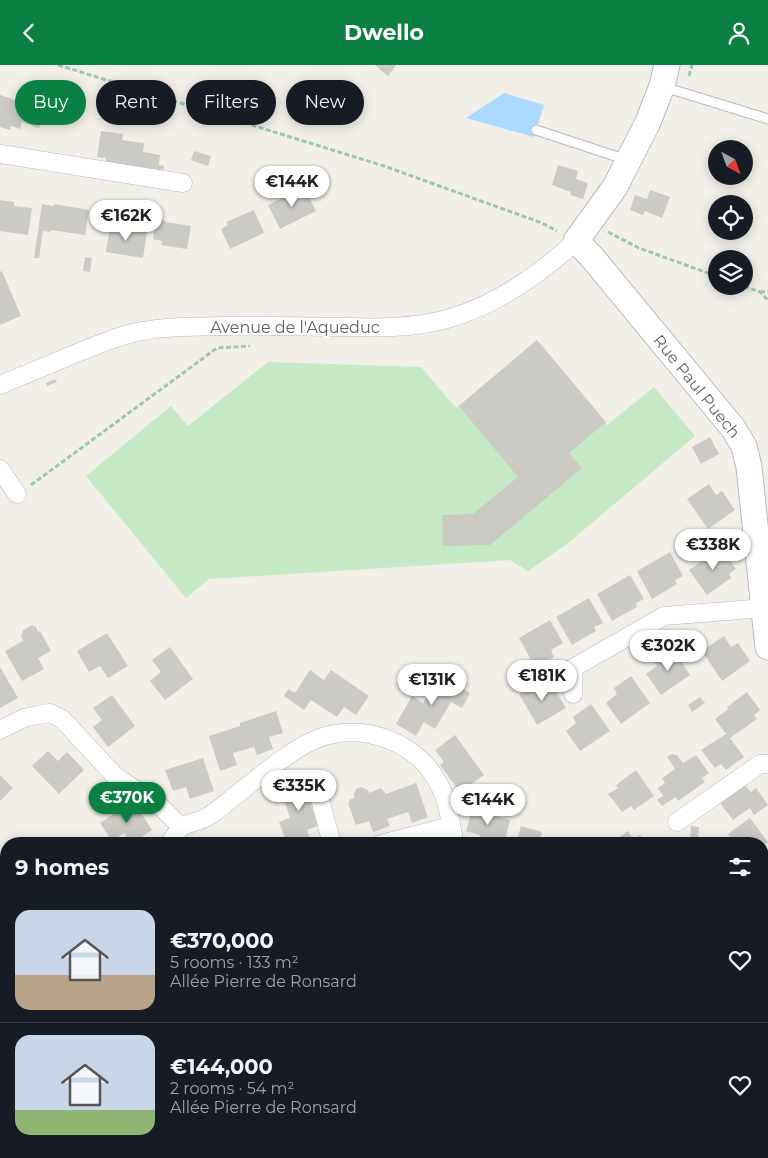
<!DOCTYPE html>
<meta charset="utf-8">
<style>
body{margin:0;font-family:Montserrat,sans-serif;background:#242831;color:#f1f3f6;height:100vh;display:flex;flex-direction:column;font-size:19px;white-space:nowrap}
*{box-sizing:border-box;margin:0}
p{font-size:16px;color:#9ea1a6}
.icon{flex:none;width:28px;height:28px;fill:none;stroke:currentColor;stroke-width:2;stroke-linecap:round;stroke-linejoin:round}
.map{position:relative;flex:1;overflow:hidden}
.panel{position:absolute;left:0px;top:772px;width:769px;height:321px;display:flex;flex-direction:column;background:#171b24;border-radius:20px 20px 0 0;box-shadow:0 2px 12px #0003}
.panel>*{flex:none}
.top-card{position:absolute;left:15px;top:15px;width:500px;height:45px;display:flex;gap:10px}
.needle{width:32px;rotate:139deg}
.controls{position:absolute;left:708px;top:75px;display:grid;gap:10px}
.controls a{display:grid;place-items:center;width:45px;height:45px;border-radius:50%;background:#171b24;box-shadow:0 2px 12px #0003;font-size:25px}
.price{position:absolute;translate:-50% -42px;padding:0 11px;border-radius:18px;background:#fff;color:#222;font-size:16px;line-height:32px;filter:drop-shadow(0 1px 2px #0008)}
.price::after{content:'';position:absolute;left:50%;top:30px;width:15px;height:11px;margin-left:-8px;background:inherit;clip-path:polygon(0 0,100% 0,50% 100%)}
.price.current{background:#0b8043;color:#fff}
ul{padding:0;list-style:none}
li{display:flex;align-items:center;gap:15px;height:125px;padding:0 15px}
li+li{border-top:1px solid #363941}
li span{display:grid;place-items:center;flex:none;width:140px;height:100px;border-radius:15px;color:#555}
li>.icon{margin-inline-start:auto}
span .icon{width:60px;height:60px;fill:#fffc;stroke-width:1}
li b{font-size:21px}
h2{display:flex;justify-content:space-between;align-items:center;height:60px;padding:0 15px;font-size:21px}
.pill{padding:0 18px;border-radius:22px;background:#171b24;box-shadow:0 2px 12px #0003;font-size:18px;line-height:45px}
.pill.current{background:#0b8043;color:#fff}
header{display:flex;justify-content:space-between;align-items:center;height:65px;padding:0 15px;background:#0b8043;color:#fff;font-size:22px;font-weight:700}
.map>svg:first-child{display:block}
.green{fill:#c5e8c5}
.water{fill:#aadaff}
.building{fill:#cccac5}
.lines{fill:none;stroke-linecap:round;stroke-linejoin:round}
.lane-casing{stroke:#b5b8bc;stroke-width:11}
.street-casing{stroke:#b5b8bc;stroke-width:19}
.secondary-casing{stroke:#b6babf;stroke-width:27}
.path{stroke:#9cc7a9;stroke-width:3;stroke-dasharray:5 2.5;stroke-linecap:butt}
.lane{stroke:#fff;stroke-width:9}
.street{stroke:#fff;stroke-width:18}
.secondary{stroke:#fff;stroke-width:25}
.labels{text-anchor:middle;stroke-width:4;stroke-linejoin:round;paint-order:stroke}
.street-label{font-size:16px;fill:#5f6368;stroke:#fff}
</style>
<header><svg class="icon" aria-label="back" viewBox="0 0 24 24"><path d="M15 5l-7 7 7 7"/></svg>Dwello<svg class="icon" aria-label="person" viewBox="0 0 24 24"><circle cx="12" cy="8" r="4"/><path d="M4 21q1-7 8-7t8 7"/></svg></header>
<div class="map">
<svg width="768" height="1093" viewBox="0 0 768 1093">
<rect width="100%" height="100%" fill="#f1efe8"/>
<path class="green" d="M537,275L607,360L654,322L695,371L567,479L528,506L510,495L209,514L186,533L86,411L171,341L188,361L268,297L421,302L456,343Z"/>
<path class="water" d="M504,28L544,40L534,72L466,53Z"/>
<path class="building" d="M375,0H396L388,11Z
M0,30L28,39L29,36L46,41L39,63L22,57L20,64L11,61L10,65L0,62Z
M101,66L123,69L122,75L144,78L143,87L160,90L159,100L164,101L162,110L105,102L106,93L97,92Z
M194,86L211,91L208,101L191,95Z
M558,100L578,106L576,114L588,118L583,134L570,130L571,127L552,120Z
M304,122L316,146L280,164L268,140Z
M650,125L670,132L662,153L645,146L643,150L630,145L635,130L647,134Z
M0,135L14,137V141L32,143L28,170L0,166Z
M42,139L54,141V139L89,145L85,170L51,165L50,167L43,166L39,193H34Z
M254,145L264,168L230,184L221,164L228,160L226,157Z
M156,154L166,156L165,157L191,161L187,184L161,180L162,176L153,174Z
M110,161L147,167L143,193L106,187Z
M85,192L92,193L90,207L83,206Z
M2,206L21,251L0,260V207Z
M537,275L606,357L569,388L582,403L490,480L443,481L442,450L473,449L518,412L459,341Z
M55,314L57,317L47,321L46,318Z
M710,372L719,389L701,399L692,382Z
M709,419L716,430L722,426L735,445L708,464L687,434Z
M721,482L736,504L729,509L731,513L707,530L689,505Z
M670,487L683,511L675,515L677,519L652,534L637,506Z
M630,510L644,534L636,538L637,542L612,556L597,529Z
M589,533L603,558L594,562L596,566L572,580L556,552Z
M550,555L563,578L551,585L554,592L535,602L519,573Z
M32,560L36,562L38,567L40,566L51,586L38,593L44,604L22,616L5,586L23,576L21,572L23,565Z
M107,568L128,601L108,613L100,601L89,607L77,586Z
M724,571L731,582L738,578L750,596L722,616L702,586Z
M170,582L193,614L165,635L150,616L161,607L152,595Z
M672,583L690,610L661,630L646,609L657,601L653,596Z
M0,602L18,633L0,643Z
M310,605L324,615L331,605L369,631L356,650L344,642L337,652L311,635L304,645L284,631L288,624L295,628Z
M440,610L470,628L462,643L451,637L435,664L424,657L416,671L396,659L412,631L423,638Z
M631,611L650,638L621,659L606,638L617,629L614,623Z
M543,615L549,627L554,623L566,643L537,660L519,629Z
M747,627L760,645L754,650L757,654L730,673L744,692L726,705L721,699L715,703L701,685L726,669L715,654L728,644L727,642Z
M112,630L135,661L108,682L93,662L102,655L93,643Z
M700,632L705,638L692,647L688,640Z
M591,639L610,666L580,686L566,666L576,658L573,652Z
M276,646L283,668L269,672L273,684L257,690L254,682L233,688L237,700L220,706L209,671L240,661V658Z
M455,670L484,710L460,727L440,700L444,697L435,685Z
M48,686L58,696L67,687L84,705L59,729L32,701Z
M671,689L677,690L683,698L696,690L709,708L702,713L705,717L678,736L676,732L662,741L657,735L663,731L658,723L665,718L662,713L675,704L667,692Z
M203,693L214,726L190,734L186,722L173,726L165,705Z
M636,705L654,731L634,745L631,741L622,747L608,729L618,723L616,720Z
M0,710L13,723L0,736Z
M314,712L320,727L308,731L318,761L307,765L312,779H287L279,757L290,753L280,723Z
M416,718L428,752L412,758L408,747L387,754L390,761L373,767L369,756L356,760L348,738H349V735L355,733L354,729L356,724L361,722L368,725L369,728L381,723L386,729Z
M745,720L751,727L756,723L768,740L754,750L750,743L733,755L720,738Z
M133,736L152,765L131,779L124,768L112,776L100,758Z
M474,738L487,741L485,748L510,755L504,779H478L480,770L466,766Z
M750,753L768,777L763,781L768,788L762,792V779H735L728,769Z
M521,761L542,767L539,777L543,779H516Z
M691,761L699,762L698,776L690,775Z
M628,766L634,775L640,770L644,776L642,779H610Z
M208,771L214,779H197Z
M766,798L768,801L767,851L762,845V834L767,831L762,826V800Z
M6,838V861L0,852V842Z
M6,916V946L0,938V920Z
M765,920L768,925V940L767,941L768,953L762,956V922Z
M768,963V991L762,983V978L765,976L762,972V967Z
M0,1032L6,1034V1049L0,1062Z
M75,1088H102L104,1093H71L70,1089Z
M318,1088H360L363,1092L360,1093H327L324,1088L320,1090Z
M509,1088H544L539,1090L540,1093H511Z
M691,1088H736L737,1089L732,1093H711L710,1091L707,1093H695Z"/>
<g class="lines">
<defs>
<path id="lane" d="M664,22L768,54
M536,65L627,95"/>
<path id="street" d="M0,89L183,118
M0,320C26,309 51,299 77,288C100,279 124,268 149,265C173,261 197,262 221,261C262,260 304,262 346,262C380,263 414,263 447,254C497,240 539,210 576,176
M0,404L17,429
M573,629V603L664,551L765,543
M0,665L24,653L38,650L50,648L62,654L115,711L161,742L181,762
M321,738L332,779
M677,757L760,699H768
M169,779C173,774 176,768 180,763C186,758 198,757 205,753C215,748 224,740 232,733C257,714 285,689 312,676C355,656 412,673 436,714C448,733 450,757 455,779
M381,779L451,761
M762,866L768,862
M0,889L6,896
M122,1088L123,1093
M283,1088L287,1093
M596,1088L602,1093
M170,1093L185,1088"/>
<path id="secondary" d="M667,0L662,21L648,57L615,122L576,176L591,191L733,363L744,381L749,402L768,582"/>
</defs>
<use href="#lane" class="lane-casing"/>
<use href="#street" class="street-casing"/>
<use href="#secondary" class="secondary-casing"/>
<path class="path" d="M58,0L384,101L542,158L557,166
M689,11L692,0
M608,167L639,183L716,211
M744,221L760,227L768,235
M760,227L768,226
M31,420L217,283L250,281"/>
<use href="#lane" class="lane"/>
<use href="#street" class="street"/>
<use href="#secondary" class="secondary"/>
</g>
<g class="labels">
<g class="street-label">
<text x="295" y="268">Avenue de l'Aqueduc</text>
<text transform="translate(697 321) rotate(51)" y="6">Rue Paul Puech</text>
</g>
</g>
</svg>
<div class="controls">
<a><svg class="needle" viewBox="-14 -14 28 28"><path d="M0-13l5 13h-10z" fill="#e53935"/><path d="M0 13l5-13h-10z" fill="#9ea1a6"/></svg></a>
<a><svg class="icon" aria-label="locate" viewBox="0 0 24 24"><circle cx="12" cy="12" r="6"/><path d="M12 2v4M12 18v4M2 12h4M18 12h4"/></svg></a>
<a><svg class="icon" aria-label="layers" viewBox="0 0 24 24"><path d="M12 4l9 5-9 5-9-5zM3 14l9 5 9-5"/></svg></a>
</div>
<b class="price" style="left:292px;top:143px">€144K</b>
<b class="price" style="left:126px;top:177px">€162K</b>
<b class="price" style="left:713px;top:506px">€338K</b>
<b class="price" style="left:668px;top:607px">€302K</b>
<b class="price" style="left:542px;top:637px">€181K</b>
<b class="price" style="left:432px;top:641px">€131K</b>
<b class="price" style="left:299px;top:747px">€335K</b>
<b class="price current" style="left:127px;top:759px">€370K</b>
<b class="price" style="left:488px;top:761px">€144K</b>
<div class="top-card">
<a class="pill current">Buy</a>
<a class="pill">Rent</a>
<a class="pill">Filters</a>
<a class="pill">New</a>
</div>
<section class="panel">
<h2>9 homes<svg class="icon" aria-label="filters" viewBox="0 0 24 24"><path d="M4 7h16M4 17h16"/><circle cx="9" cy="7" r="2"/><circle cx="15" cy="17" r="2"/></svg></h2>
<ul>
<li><span style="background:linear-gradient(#c9d6e8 65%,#b9a48a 0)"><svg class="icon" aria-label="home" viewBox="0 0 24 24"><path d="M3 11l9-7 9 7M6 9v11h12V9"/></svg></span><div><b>€370,000</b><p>5 rooms · 133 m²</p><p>Allée Pierre de Ronsard</p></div><svg class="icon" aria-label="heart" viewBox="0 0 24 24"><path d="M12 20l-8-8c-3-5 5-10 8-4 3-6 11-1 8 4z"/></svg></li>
<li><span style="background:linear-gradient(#c9d6e8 75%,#8fb573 0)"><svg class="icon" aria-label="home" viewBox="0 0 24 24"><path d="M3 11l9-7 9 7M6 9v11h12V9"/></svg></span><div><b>€144,000</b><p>2 rooms · 54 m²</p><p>Allée Pierre de Ronsard</p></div><svg class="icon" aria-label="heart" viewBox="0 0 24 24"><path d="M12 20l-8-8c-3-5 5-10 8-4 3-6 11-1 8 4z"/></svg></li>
</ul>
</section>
</div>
